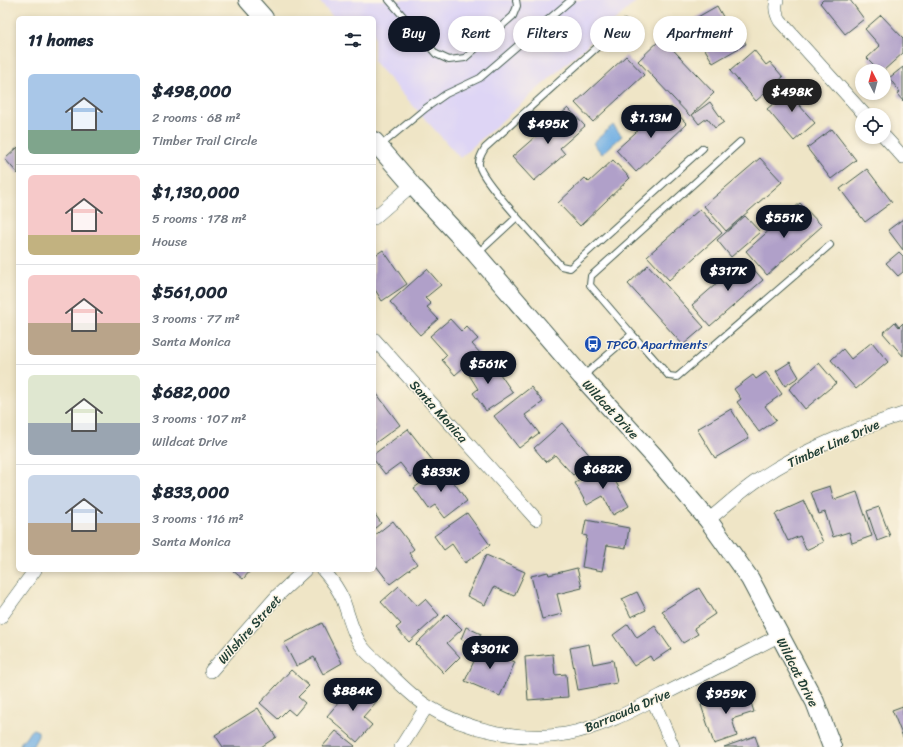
<!DOCTYPE html>
<meta charset="utf-8">
<style>
body{margin:0;font-family:Sriracha,sans-serif;background:#f2f2f3;color:#1f2937;height:100vh;display:flex;flex-direction:column;font-size:15px;white-space:nowrap}
*{box-sizing:border-box;margin:0}
p{font-size:13px;color:#747a83}
.icon{flex:none;width:22px;height:22px;fill:none;stroke:currentColor;stroke-width:2;stroke-linecap:round;stroke-linejoin:round}
.map{position:relative;flex:1;overflow:hidden}
.sheet{position:absolute;left:16px;top:16px;width:360px;height:556px;display:flex;flex-direction:column;background:#fff;border-radius:6px;box-shadow:0 2px 6px #0003}
.sheet>*{flex:none}
.guide{position:absolute;left:388px;top:16px;width:380px;height:36px;display:flex;gap:8px}
.needle{width:26px;rotate:354deg}
.buttons{position:absolute;left:855px;top:64px;display:grid;gap:8px}
.buttons a{display:grid;place-items:center;width:36px;height:36px;border-radius:50%;background:#fff;box-shadow:0 2px 6px #0003;font-size:20px}
.price{position:absolute;translate:-50% -34px;padding:0 9px;border-radius:14px;background:#111827;color:#fff;font-size:13px;line-height:26px;filter:drop-shadow(0 1px 2px #0008)}
.price::after{content:'';position:absolute;left:50%;top:24px;width:12px;height:9px;margin-left:-6px;background:inherit;clip-path:polygon(0 0,100% 0,50% 100%)}
.price.on{background:#222;color:#fff}
ul{padding:0;list-style:none}
li{display:flex;align-items:center;gap:12px;height:100px;padding:0 12px}
li+li{border-top:1px solid #e0e1e3}
li span{display:grid;place-items:center;flex:none;width:112px;height:80px;border-radius:6px;color:#555}
li>.icon{margin-inline-start:auto}
span .icon{width:48px;height:48px;fill:#fffc;stroke-width:1}
li b{font-size:17px}
h2{display:flex;justify-content:space-between;align-items:center;height:48px;padding:0 12px;font-size:17px}
.chip{padding:0 14px;border-radius:18px;background:#fff;box-shadow:0 2px 6px #0003;font-size:14px;line-height:36px}
.chip.on{background:#111827;color:#fff}
.map>svg:first-child{display:block}
.built{fill:#ded5f5}
.water{fill:#71afe3;stroke:#48768c}
.building{fill:#b0a0c9}
.lines{fill:none;stroke-linecap:round;stroke-linejoin:round}
.lane-casing{stroke:#3e564a;stroke-width:8}
.street-casing{stroke:#3e564a;stroke-width:14}
.secondary-casing{stroke:#3e564a;stroke-width:20}
.lane{stroke:#fff;stroke-width:6}
.street{stroke:#fff;stroke-width:13}
.secondary{stroke:#fff;stroke-width:18}
.labels{text-anchor:middle;stroke-width:3;stroke-linejoin:round;paint-order:stroke}
.transit-label{font-size:13px;fill:#164399;stroke:#fcf5e5;text-anchor:start}
.street-label{font-size:13px;fill:#1f3d34;stroke:#fcf5e5}
</style>
<div class="map">
<svg width="903" height="747" viewBox="0 0 903 747">
<rect width="100%" height="100%" fill="#fcf5e5"/>
<filter id="ink" filterUnits="userSpaceOnUse"><feTurbulence type="fractalNoise" baseFrequency=".025" numOctaves="2"/><feDisplacementMap in="SourceGraphic" scale="8" xChannelSelector="R" yChannelSelector="G"/><feConvolveMatrix kernelMatrix="1 2 1 2 8 2 1 2 1" color-interpolation-filters="sRGB"/></filter>
<filter id="wash" filterUnits="userSpaceOnUse"><feTurbulence type="fractalNoise" baseFrequency=".012" numOctaves="4" result="noise"/><feDisplacementMap in="SourceGraphic" scale="16" xChannelSelector="R" yChannelSelector="G"/><feGaussianBlur stdDeviation="0.9" result="paint"/><feColorMatrix in="noise" values="0 0 0 0 0 0 0 0 0 0 0 0 0 0 0 0 0 1.4 0 .05"/><feComposite in="paint" operator="in"/></filter>
<g filter="url(#wash)">
<rect width="100%" height="100%" fill="#efe5c6"/>
<path class="built" d="M318,0H638L460,158L374,62V18H334Z"/>
<path class="water" d="M613,125L622,136L602,154L593,143Z
M33,729L38,731V736L32,747H20L21,742C28,738 28,731 33,729Z"/>
<g id="blocks">
<path class="building" d="M823,0H850L864,19L845,34L820,3Z
M717,6L731,31L737,28L746,44L713,63L689,22Z
M881,15L903,38V53L883,71H880L867,58L880,46L865,29Z
M662,38L714,93L690,116L638,61Z
M754,50L766,65L770,62L783,77L756,101L730,71Z
M626,56L644,75L593,122L575,103Z
M903,67V101L897,94L900,92L889,78Z
M795,85L806,99L799,105L815,123L794,141L767,109Z
M710,102L724,122L715,128L707,118L699,124L692,115Z
M671,107L687,124L636,172L616,150L645,124L649,128Z
M568,108L585,126L560,148L565,154L534,181L512,157Z
M832,129L856,160L831,179L807,148Z
M18,147V174L5,159Z
M760,158L782,182L726,231L704,206Z
M613,160L630,178L580,226L558,203L585,178L589,182Z
M867,169L892,202L865,222L840,189Z
M800,203L822,226L767,275L746,251Z
M700,209L722,233L669,280L647,256Z
M745,216L760,232L731,257L717,240Z
M903,219V250L888,230Z
M383,250L407,284L382,301L374,288V256Z
M899,252L903,256V272L898,276L886,263Z
M745,259L763,280L710,326L692,305Z
M648,265L704,327L683,345L628,284Z
M427,269L441,285L425,298L431,304L427,307L438,319L420,335L390,302Z
M450,319L461,331L466,326L478,339L472,344L480,353L455,375L442,360L447,355L430,336Z
M895,322L899,327L903,323V356L883,333Z
M872,342L888,362L856,389L831,360L843,349L851,359Z
M484,358L494,373L498,371L513,393L486,411L473,393L478,389L466,370Z
M790,362L799,377L785,386L776,371Z
M819,363L836,383L805,409L789,389Z
M766,372L782,394L765,406L776,420L759,432L737,402L741,399L734,389L753,375L756,379Z
M531,387L543,402L525,415L539,433L519,448L494,416Z
M374,390L400,425L374,444Z
M731,409L749,438L715,458L697,429Z
M562,423L592,458L573,475L555,455L546,462L534,448Z
M408,429L433,461L411,477L400,463L385,474L374,460V454Z
M607,466L629,506L613,515L603,496L587,505L575,483Z
M443,467L467,501L445,518L435,505L429,509L414,488Z
M830,486L834,500L857,492L872,536L852,543L849,532L833,537L825,512L819,514L811,492Z
M804,501L823,542L806,550L800,536L788,541L775,514Z
M879,507L890,536L877,541L867,511Z
M374,513L381,523L374,529Z
M467,513L490,545L465,563L452,544L444,550L434,536Z
M586,520L629,528L626,548L607,545L602,571L582,567L587,536L583,535Z
M393,521L414,549L409,553L417,564L390,584L374,563V536Z
M486,555L525,572L514,596L494,587L485,605L467,596Z
M577,568L582,588L557,594L562,614L542,619L531,576L548,572L549,575Z
M232,570H251L243,579Z
M399,586L417,606L425,599L439,615L409,642L396,628L401,624L381,602Z
M699,588L715,614L694,628L698,634L683,643L662,611Z
M637,592L646,610L631,617L622,599Z
M447,614L462,629L447,643L460,657L444,673L416,644Z
M322,623L342,663L323,674L314,657L296,666L284,643Z
M628,624L637,638L655,626L671,649L653,661L650,656L634,666L613,635Z
M466,627L481,634L475,646L461,639Z
M483,641L500,648L497,654L515,662L500,696L465,681Z
M589,644L593,664L613,660L617,683L578,690L570,648Z
M553,654L555,675L566,674L568,697L528,700L525,657Z
M291,670L309,686L298,697L305,703L295,715L288,709L278,719L260,703Z
M356,682L377,701L363,717L372,725L357,742L327,716Z
M747,690L754,712L732,719L737,736L714,744L701,705Z
M903,706V737L892,710Z
M258,708L276,737L261,747H223L215,735Z
M336,731L355,746L354,747H322Z
M755,736L759,747H724Z"/>
</g>
</g>
<g filter="url(#ink)">
<use href="#blocks" fill-opacity="0" stroke="#3e564a" stroke-width="1"/>
<g class="lines">
<defs>
<path id="lane" d="M389,0L436,54L449,60L465,58L513,16L517,6L516,0
M380,146L426,108L446,94L480,78L571,0
M517,217L561,266L570,268L703,148
M478,253L517,217C509,207 481,177 479,165C478,159 482,153 485,148L624,23
M632,334L590,285L591,276L740,142
M583,376L632,334L669,376L677,377L830,245"/>
<path id="street" d="M777,0C774,8 776,14 780,21L865,115
M884,136L903,157
M374,218L412,185
M374,339L536,519
M708,520C726,506 742,490 761,478C804,449 854,430 903,414
M323,570C331,579 338,588 343,600C349,616 353,636 364,649C369,655 376,661 382,666C396,680 410,695 427,706C465,730 522,742 566,734C604,727 639,707 672,690C708,672 744,654 780,635
M0,618L35,570
M211,671L278,595L305,570
M653,700L673,747
M401,747L427,706"/>
<path id="secondary" d="M248,0L264,18
M374,141L412,185L476,254L582,377L654,456L708,520L750,579L815,702L832,747"/>
</defs>
<use href="#lane" class="lane-casing"/>
<use href="#street" class="street-casing"/>
<use href="#secondary" class="secondary-casing"/>
<use href="#lane" class="lane"/>
<use href="#street" class="street"/>
<use href="#secondary" class="secondary"/>
</g>
</g>
<defs>
<symbol id="bus-disc" viewBox="-11 -11 22 22"><circle r="9.5" fill="#1a4fb4" stroke="#fcf5e5"/><path d="M-5-6H5V4H4V6H2V4H-2V6H-4V4H-5ZM-3.5-4V0h7V-4ZM-3.5 1.2v1.5H-2V1.2ZM2 1.2v1.5H3.5V1.2Z" fill="#fff"/></symbol>
</defs>
<g fill-rule="evenodd">
<use href="#bus-disc" x="583" y="334" width="20" height="20"/>
</g>
<g class="labels">
<g class="transit-label">
<text x="606" y="349">TPCO Apartments</text>
</g>
<g class="street-label">
<text transform="translate(611 409) rotate(47)" y="5">Wildcat Drive</text>
<text transform="translate(439 411) rotate(48)" y="5">Santa Monica</text>
<text transform="translate(833 443) rotate(-24)" y="5">Timber Line Drive</text>
<text transform="translate(249 629) rotate(-48)" y="5">Wilshire Street</text>
<text transform="translate(798 672) rotate(63)" y="5">Wildcat Drive</text>
<text transform="translate(627 710) rotate(-23)" y="5">Barracuda Drive</text>
</g>
</g>
</svg>
<div class="buttons">
<a><svg class="needle" viewBox="-14 -14 28 28"><path d="M0-13l5 13h-10z" fill="#e53935"/><path d="M0 13l5-13h-10z" fill="#747a83"/></svg></a>
<a><svg class="icon" aria-label="locate" viewBox="0 0 24 24"><circle cx="12" cy="12" r="6"/><path d="M12 2v4M12 18v4M2 12h4M18 12h4"/></svg></a>
</div>
<b class="price on" style="left:792px;top:113px">$498K</b>
<b class="price" style="left:651px;top:139px">$1.13M</b>
<b class="price" style="left:548px;top:145px">$495K</b>
<b class="price" style="left:784px;top:239px">$551K</b>
<b class="price" style="left:728px;top:292px">$317K</b>
<b class="price" style="left:488px;top:385px">$561K</b>
<b class="price" style="left:603px;top:490px">$682K</b>
<b class="price" style="left:441px;top:493px">$833K</b>
<b class="price" style="left:490px;top:670px">$301K</b>
<b class="price" style="left:353px;top:712px">$884K</b>
<b class="price" style="left:726px;top:715px">$959K</b>
<div class="guide">
<a class="chip on">Buy</a>
<a class="chip">Rent</a>
<a class="chip">Filters</a>
<a class="chip">New</a>
<a class="chip">Apartment</a>
</div>
<section class="sheet">
<h2>11 homes<svg class="icon" aria-label="filters" viewBox="0 0 24 24"><path d="M4 7h16M4 17h16"/><circle cx="9" cy="7" r="2"/><circle cx="15" cy="17" r="2"/></svg></h2>
<ul>
<li><span style="background:linear-gradient(#a9c7e8 70%,#7fa58c 0)"><svg class="icon" aria-label="home" viewBox="0 0 24 24"><path d="M3 11l9-7 9 7M6 9v11h12V9"/></svg></span><div><b>$498,000</b><p>2 rooms · 68 m²</p><p>Timber Trail Circle</p></div></li>
<li><span style="background:linear-gradient(#f6c9c9 75%,#c2b280 0)"><svg class="icon" aria-label="home" viewBox="0 0 24 24"><path d="M3 11l9-7 9 7M6 9v11h12V9"/></svg></span><div><b>$1,130,000</b><p>5 rooms · 178 m²</p><p>House</p></div></li>
<li><span style="background:linear-gradient(#f6c9c9 60%,#b9a48a 0)"><svg class="icon" aria-label="home" viewBox="0 0 24 24"><path d="M3 11l9-7 9 7M6 9v11h12V9"/></svg></span><div><b>$561,000</b><p>3 rooms · 77 m²</p><p>Santa Monica</p></div></li>
<li><span style="background:linear-gradient(#dfe7d0 60%,#9aa5b1 0)"><svg class="icon" aria-label="home" viewBox="0 0 24 24"><path d="M3 11l9-7 9 7M6 9v11h12V9"/></svg></span><div><b>$682,000</b><p>3 rooms · 107 m²</p><p>Wildcat Drive</p></div></li>
<li><span style="background:linear-gradient(#c9d6e8 60%,#b9a48a 0)"><svg class="icon" aria-label="home" viewBox="0 0 24 24"><path d="M3 11l9-7 9 7M6 9v11h12V9"/></svg></span><div><b>$833,000</b><p>3 rooms · 116 m²</p><p>Santa Monica</p></div></li>
</ul>
</section>
</div>
